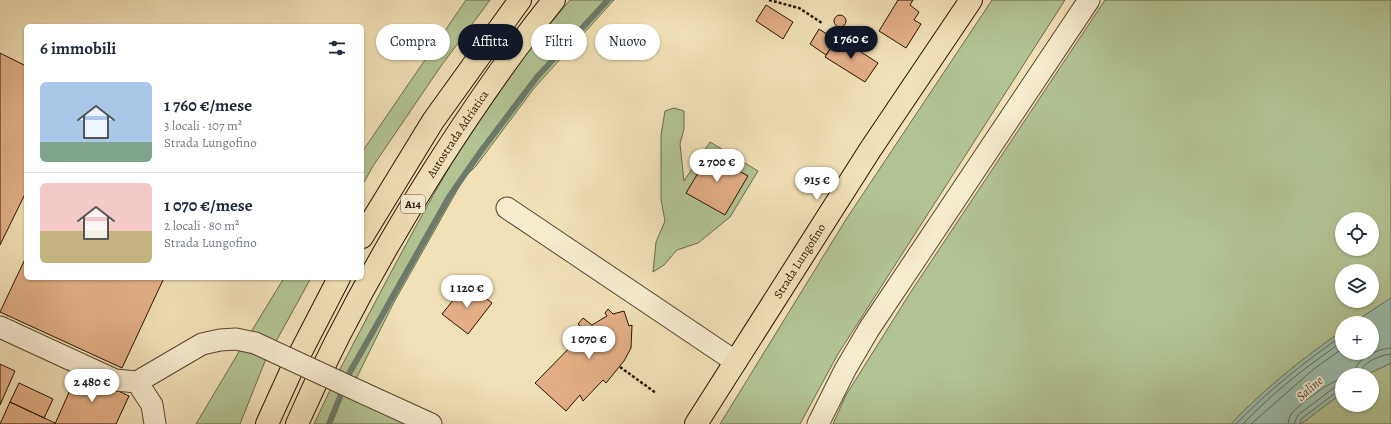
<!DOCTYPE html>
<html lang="it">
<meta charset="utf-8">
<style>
body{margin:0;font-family:Alegreya,serif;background:#f2f2f3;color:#1f2937;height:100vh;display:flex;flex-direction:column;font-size:15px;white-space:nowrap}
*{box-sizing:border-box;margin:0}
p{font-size:13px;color:#747a83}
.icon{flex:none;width:22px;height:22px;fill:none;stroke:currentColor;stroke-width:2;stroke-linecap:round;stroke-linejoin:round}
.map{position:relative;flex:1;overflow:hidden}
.details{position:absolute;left:24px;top:24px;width:340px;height:256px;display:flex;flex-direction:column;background:#fff;border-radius:6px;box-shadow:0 1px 3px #0004}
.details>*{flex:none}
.guide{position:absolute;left:376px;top:24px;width:380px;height:36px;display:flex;gap:8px}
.tools{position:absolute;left:1335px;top:212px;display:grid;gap:8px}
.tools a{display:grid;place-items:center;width:44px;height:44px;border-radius:50%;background:#fff;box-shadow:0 1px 3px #0004;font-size:20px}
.price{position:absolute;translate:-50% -34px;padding:0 9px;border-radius:14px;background:#fff;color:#222;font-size:13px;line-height:26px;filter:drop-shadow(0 1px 2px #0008)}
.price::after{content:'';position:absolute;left:50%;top:24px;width:12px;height:9px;margin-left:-6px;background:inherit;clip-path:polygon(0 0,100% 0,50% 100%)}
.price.active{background:#111827;color:#fff}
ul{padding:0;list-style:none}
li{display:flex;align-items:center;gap:12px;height:100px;padding:0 16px}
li+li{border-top:1px solid #e0e1e3}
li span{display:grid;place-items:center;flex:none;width:112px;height:80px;border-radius:6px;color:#555}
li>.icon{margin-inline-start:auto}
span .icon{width:48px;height:48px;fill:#fffc;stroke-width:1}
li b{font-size:17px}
h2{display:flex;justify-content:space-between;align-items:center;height:48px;padding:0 16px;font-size:17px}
.chip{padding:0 14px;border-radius:18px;background:#fff;box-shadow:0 1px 3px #0004;font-size:14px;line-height:36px}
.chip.active{background:#111827;color:#fff}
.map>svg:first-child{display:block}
.green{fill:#b3c493;stroke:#6e6c4b;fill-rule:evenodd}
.water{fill:#9bbeaf;stroke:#6d7a6a}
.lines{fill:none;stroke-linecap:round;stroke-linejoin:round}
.shore{stroke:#626859;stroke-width:1}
.stream{stroke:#6d7a6a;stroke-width:6}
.building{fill:#e3ae85;stroke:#281303}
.minor-casing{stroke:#5a4630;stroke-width:23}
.major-casing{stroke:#281303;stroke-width:24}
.highway-casing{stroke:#281303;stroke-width:24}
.path{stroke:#281303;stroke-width:2.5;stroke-dasharray:3 2;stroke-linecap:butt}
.minor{stroke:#f6ecd0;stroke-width:21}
.major{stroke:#f1e1b6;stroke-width:22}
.highway{stroke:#f1e1b6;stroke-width:22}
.minor-bridge-casing{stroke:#5a4630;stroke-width:23;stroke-linecap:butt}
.minor-bridge{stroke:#f6ecd0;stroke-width:21}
.labels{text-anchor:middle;stroke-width:4;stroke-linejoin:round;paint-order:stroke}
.shield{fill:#f6ecd0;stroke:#665440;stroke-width:1}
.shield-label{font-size:11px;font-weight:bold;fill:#281303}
.street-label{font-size:12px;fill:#281303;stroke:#f6ecd0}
.water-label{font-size:13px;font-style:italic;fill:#504f3f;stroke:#f6ecd0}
</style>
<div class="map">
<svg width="1391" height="424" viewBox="0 0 1391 424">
<rect width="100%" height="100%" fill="#f1e1b6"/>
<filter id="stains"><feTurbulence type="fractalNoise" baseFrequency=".005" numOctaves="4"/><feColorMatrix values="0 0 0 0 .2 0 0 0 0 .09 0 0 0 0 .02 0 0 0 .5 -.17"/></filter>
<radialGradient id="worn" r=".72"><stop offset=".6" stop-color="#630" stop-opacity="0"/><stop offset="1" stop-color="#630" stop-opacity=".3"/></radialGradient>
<path class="green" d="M466,0H490L441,66L373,166L362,186V152Z
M570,0H614L535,87L476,166L464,178L393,304L355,381L338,373C380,293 421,213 468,136C498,88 534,43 570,0Z
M992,0H1065L838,354L800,424H720L845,221Z
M1105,0H1391V298L1353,323H1342V331C1302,359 1264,389 1231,424H833L846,395L912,290ZM1342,219H1372V249H1342ZM1342,271H1372V301H1342Z
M674,108L684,111V129L680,144L684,181L710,142L758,171L730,217L698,243L677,250L664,265L653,272L656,242L665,221L661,200V135L665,111Z
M284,278H311L274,345L251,332Z
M243,345L267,356L240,424H196Z
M1391,363V424H1301L1342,393V405H1372V375H1366Z
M332,386L413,424H314Z"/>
<path class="water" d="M1391,298V363L1366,375H1342V393L1301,424H1231C1264,389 1302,359 1342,331V353H1372V323H1353Z"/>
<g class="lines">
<path class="shore" d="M1354,375C1354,359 1377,349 1391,348
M1360,375C1360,363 1380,355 1391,354
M1236,424C1268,391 1304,362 1342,336
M1243,424C1272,393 1307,366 1342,342
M1251,424L1315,368L1342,349
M1288,424C1289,420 1289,416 1293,412C1300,404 1331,380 1342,379
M1294,424L1298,415L1335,387L1342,386
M1300,424L1301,419L1338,391H1342"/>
<path class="stream" d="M329,424L350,372L449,197L481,151L537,77L608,0"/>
</g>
<path class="building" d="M898,0H913L910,5L919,12L914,20L921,24L906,48L879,31Z
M766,5L793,22L783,39L756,21Z
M834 21a6 6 0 1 1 12 0a6 6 0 1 1-12 0Z
M819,29L836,40L826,55L810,44Z
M838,37L878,63L865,82L825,57Z
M0,53L26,66V192L0,245Z
M712,150L732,162L730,166L748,176L725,215L686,193Z
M26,257V278H164L122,368L0,312Z
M467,283L492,303L468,334L442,314Z
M608,309L613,314L624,311L629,326L632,325L631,348L624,361L606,383L603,380L583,401L580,395L566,411L535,383L586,331L578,324L583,318L592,325L607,316L605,313Z
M0,364L15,371L0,405Z
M78,372L129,396L116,424H55Z
M19,383L53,399L44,418L10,402Z
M10,402L55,423V424H0Z"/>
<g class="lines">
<defs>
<path id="minor" d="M507,208L736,362
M0,327L115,380L137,382L202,344L220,340L236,339L255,343
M137,382L152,405L155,424
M363,393L431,424
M818,424L845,370L869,329L1089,0"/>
<g id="major">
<path id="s1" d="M696,424L870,150L971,0"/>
</g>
<g id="highway">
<path d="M362,237L433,121L520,0"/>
<path d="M267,424L292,369L339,278"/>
<path id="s2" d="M297,424C336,335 383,250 435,168C472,110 511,53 554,0"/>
</g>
</defs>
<use href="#minor" class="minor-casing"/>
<use href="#major" class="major-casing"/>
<use href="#highway" class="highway-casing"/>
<path class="path" d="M769,0L799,8L822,23
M620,367L656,393"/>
<use href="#minor" class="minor"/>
<use href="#major" class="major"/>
<use href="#highway" class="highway"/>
<defs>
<path id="minor-bridge" d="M255,343L363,393"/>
</defs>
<use href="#minor-bridge" class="minor-bridge-casing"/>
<use href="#minor-bridge" class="minor-bridge"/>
</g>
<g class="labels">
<rect class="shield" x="401" y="195" width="24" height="18" rx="3"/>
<g class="shield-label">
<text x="413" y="208">A14</text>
</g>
<g class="street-label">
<text dy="4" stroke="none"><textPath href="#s2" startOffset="332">Autostrada Adriatica</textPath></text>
<text dy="4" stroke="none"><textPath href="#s1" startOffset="193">Strada Lungofino</textPath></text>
</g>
<g class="water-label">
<text transform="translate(1309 388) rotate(-41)" y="5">Saline</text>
</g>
</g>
<rect width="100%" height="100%" filter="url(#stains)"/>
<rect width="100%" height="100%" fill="url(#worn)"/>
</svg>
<div class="tools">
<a><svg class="icon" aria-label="locate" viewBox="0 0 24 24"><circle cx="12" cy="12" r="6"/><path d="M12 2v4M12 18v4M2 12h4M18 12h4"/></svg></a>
<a><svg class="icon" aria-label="layers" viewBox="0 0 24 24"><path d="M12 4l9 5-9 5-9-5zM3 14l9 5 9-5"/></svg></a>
<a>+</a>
<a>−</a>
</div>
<b class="price active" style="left:851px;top:60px">1 760 €</b>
<b class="price" style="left:717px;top:183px">2 700 €</b>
<b class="price" style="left:817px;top:201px">915 €</b>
<b class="price" style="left:467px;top:309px">1 120 €</b>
<b class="price" style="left:589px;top:360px">1 070 €</b>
<b class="price" style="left:92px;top:403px">2 480 €</b>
<div class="guide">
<a class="chip">Compra</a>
<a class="chip active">Affitta</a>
<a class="chip">Filtri</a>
<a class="chip">Nuovo</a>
</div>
<section class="details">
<h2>6 immobili<svg class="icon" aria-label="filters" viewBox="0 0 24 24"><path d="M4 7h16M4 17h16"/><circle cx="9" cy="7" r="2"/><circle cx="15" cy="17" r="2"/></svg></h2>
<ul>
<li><span style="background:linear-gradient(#a9c7e8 75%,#7fa58c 0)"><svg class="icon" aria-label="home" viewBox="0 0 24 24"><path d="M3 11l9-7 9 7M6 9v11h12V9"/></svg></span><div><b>1 760 €/mese</b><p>3 locali · 107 m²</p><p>Strada Lungofino</p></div></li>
<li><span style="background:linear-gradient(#f6c9c9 60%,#c2b280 0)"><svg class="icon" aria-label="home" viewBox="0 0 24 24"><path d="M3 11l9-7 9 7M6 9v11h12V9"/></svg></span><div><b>1 070 €/mese</b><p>2 locali · 80 m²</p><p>Strada Lungofino</p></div></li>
</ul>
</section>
</div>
